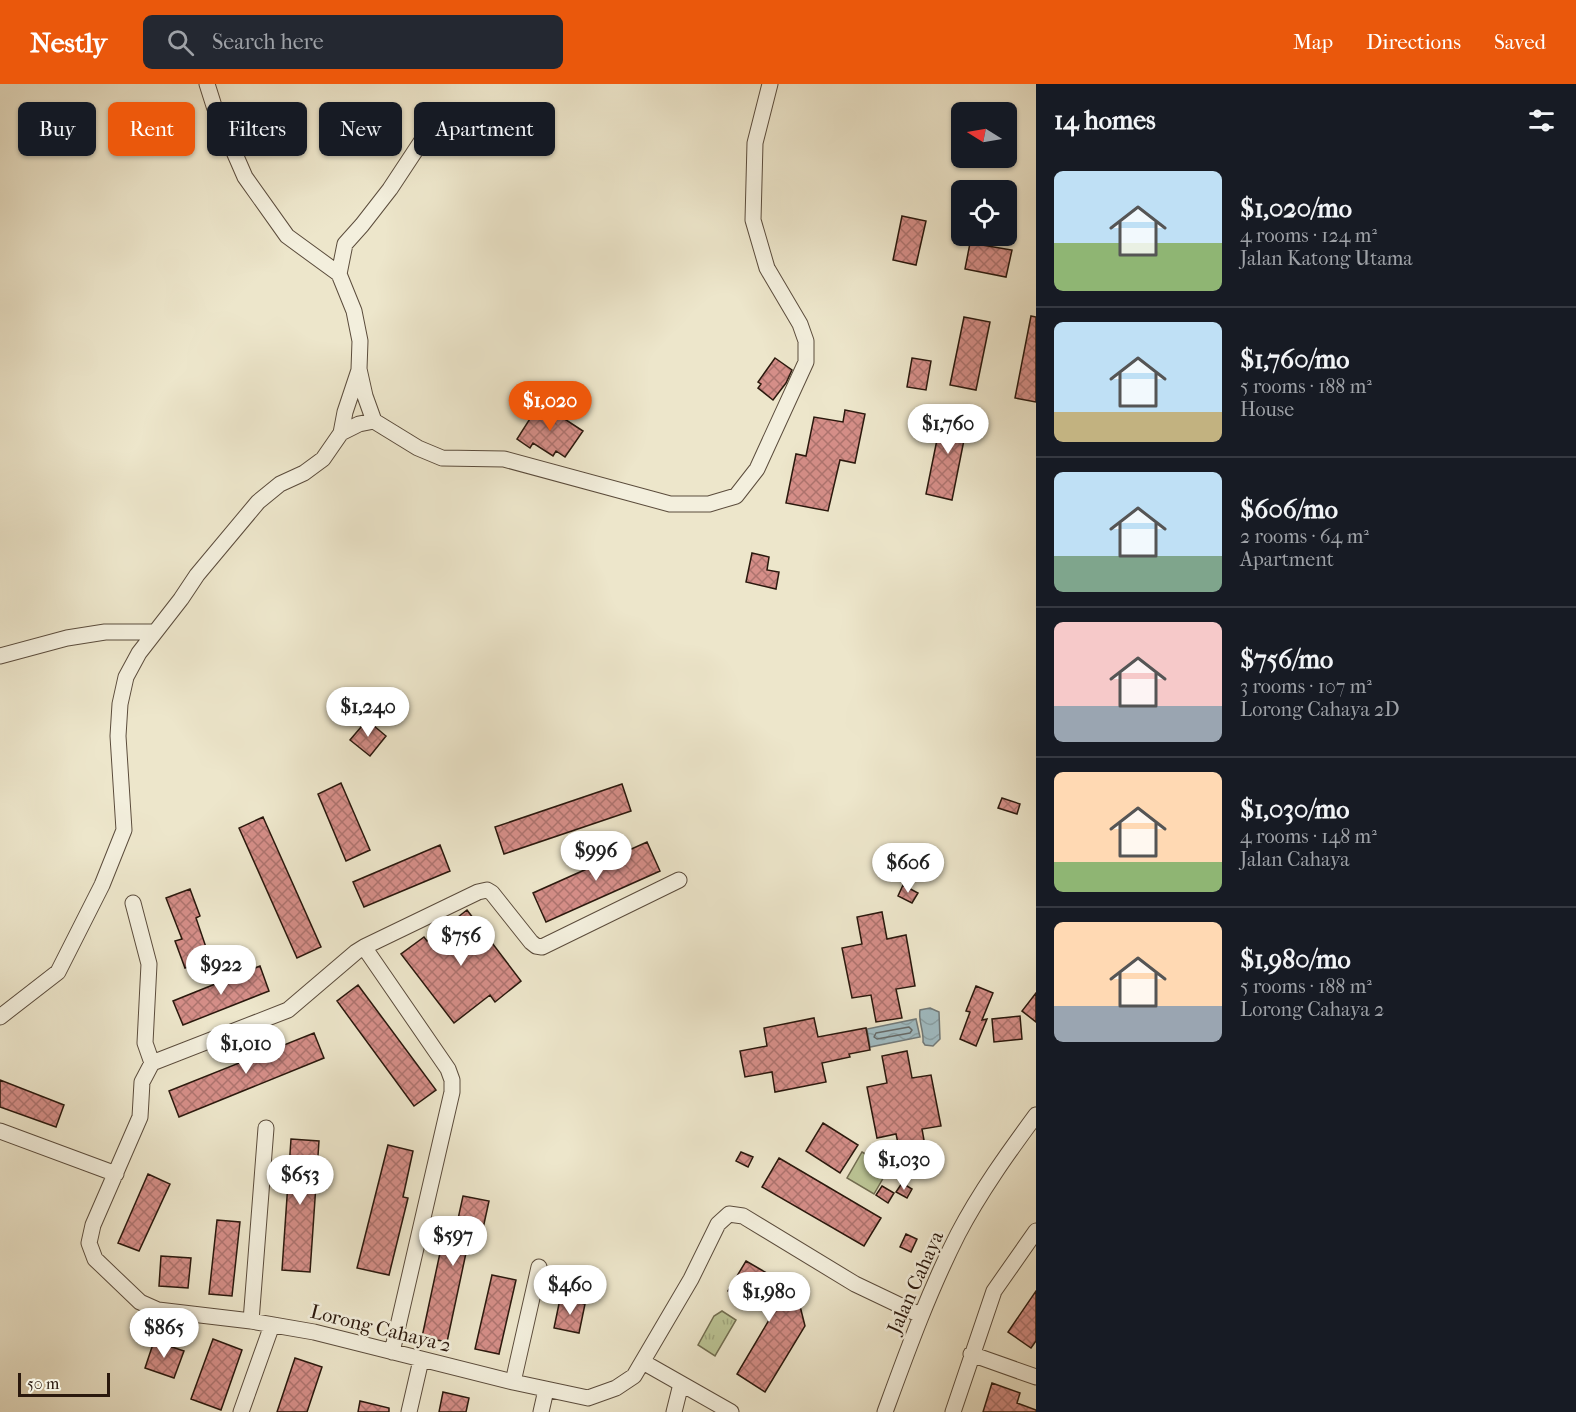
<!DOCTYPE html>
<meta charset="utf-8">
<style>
body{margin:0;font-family:"IM FELL French Canon",serif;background:#242831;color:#f1f3f6;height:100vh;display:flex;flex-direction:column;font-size:22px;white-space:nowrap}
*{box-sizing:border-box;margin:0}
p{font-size:20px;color:#9ea1a6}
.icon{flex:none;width:33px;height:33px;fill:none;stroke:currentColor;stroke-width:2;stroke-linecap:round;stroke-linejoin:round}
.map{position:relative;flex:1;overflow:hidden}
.side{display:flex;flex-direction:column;background:#171b24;width:540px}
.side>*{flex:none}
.banner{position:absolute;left:18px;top:18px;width:570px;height:54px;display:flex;gap:12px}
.needle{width:39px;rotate:281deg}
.tools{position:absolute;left:951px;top:18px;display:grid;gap:12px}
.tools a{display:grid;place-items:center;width:66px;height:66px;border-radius:9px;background:#171b24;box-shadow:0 2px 4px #0004;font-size:30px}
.scale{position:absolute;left:18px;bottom:15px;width:92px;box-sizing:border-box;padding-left:6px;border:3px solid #2a180d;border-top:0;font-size:16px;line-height:21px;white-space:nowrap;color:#2a180d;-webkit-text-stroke:4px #f3efdd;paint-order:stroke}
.price{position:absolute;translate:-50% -51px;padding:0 14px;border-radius:21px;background:#fff;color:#222;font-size:20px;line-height:39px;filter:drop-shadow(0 2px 3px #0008)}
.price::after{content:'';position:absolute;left:50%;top:36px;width:18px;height:14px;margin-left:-9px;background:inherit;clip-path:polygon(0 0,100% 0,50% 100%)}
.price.active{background:#ea580c;color:#fff}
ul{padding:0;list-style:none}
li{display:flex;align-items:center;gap:18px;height:150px;padding:0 18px}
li+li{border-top:2px solid #363941}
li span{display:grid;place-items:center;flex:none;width:168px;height:120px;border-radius:9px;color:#555}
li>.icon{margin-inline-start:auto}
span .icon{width:72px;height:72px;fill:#fffc;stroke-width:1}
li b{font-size:26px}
h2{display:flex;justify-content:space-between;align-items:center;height:72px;padding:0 18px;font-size:26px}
.tag{padding:0 21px;border-radius:9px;background:#171b24;box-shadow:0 2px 4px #0004;font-size:21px;line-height:54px}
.tag.active{background:#ea580c;color:#fff}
header{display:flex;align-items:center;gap:36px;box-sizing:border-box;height:84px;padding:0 30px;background:#ea580c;color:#fff}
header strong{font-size:28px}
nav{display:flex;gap:33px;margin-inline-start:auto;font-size:21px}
.search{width:420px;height:54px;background:#242831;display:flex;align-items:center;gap:15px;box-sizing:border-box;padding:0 21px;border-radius:9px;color:#9ea1a6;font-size:22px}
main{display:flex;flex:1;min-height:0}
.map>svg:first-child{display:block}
.grass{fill:url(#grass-tufts);stroke:#726e51;stroke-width:1.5}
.pitch{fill:#bbc495;stroke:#726e51;stroke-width:1.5}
.water{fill:url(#water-waves);stroke:#717a7a;stroke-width:1.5}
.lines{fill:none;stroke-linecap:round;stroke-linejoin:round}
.shore{stroke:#656a68;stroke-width:1.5}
.building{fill:url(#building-cross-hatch);stroke:#2a180d;stroke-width:1.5}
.minor-casing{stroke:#5b4c3c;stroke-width:17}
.minor{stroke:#f3efdd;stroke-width:15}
.labels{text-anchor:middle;stroke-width:5;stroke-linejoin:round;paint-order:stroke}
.street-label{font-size:20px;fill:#2a180d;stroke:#f3efdd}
</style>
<header>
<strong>Nestly</strong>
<div class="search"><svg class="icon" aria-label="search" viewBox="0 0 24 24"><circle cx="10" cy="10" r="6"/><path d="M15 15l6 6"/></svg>Search here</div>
<nav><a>Map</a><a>Directions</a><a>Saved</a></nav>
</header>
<main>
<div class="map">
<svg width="1036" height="1328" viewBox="0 0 1036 1328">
<defs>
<pattern id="grass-tufts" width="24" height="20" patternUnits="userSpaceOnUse" patternTransform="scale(1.5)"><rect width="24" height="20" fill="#bbc495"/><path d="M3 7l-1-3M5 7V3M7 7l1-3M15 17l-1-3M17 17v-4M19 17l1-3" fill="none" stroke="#a1a87f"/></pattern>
<pattern id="water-waves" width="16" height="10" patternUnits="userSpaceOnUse" patternTransform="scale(1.5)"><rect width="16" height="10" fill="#a0bcc3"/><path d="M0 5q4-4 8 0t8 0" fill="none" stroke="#8aa1a6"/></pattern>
<pattern id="building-cross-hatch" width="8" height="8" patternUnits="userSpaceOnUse" patternTransform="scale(1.5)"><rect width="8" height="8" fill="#d58e88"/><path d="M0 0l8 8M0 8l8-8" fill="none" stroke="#ad736e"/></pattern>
</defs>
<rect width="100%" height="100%" fill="#ede6cb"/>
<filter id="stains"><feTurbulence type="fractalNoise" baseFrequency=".00333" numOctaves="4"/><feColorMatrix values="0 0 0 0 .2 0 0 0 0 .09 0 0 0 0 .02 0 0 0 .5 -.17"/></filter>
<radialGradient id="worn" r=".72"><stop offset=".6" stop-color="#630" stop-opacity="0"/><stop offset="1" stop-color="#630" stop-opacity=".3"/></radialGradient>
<path class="grass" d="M722,1227L736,1236L715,1272L698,1261L714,1232Z"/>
<path class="pitch" d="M862,1068L889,1084L874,1110L847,1094Z"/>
<path class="water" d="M930,924L939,928L940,955L933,962L925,961L923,958C924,947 918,937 920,926Z
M916,935L920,953L870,963L867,945Z"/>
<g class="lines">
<path class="shore" d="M909,943L912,946L910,949L877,955L874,953L876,949Z"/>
</g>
<path class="building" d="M902,132L926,137L916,181L893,176Z
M970,159L1012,166L1006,193L965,185Z
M1031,232L1036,233V318L1015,314Z
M964,233L990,238L976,306L950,301Z
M775,274L792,286L786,299L773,316L758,304L761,300L758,298Z
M912,274L931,277L926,306L907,303Z
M540,319L583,347L565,373L556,367L553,372L533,359L530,364L517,355Z
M845,326L865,330L855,379L840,376L828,427L786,419L796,370L806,372L814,333L843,338Z
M943,326L969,331L952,416L926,410Z
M752,469L769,473L767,486L779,488L776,505L746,498Z
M367,636L386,652L370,672L350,656Z
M341,699L370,766L346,777L318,710Z
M622,700L631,727L504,770L495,743Z
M1002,714L1020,720L1017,730L998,724Z
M263,733L321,863L297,874L239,744Z
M647,758L660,787L546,838L533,809Z
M440,761L450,787L364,823L353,798Z
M903,801L918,809L912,819L898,812Z
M190,805L200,832L196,834L210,875L185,884L175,857L182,855L166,814Z
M467,826L521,897L495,918L490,911L454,939L401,870L424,853L427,857Z
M882,828L887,855L906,851L915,902L896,905L902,934L876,938L871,911L852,914L842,864L862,860L857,833Z
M260,882L269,907L183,941L173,917Z
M358,901L436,1006L414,1022L337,917Z
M976,902L993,909L982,936L987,935L976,962L960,955L970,928L966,927Z
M1036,909V938L1022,927Z
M1020,932L1022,955L994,958L992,935Z
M814,934L818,953L866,944L870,966L849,970L850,973L822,979L826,998L775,1008L772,988L745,993L740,967L767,962L764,944Z
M314,949L324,974L179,1033L169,1007Z
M907,967L912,994L931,991L941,1042L922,1045L927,1073L902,1078L896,1050L877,1054L867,1003L887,999L882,972Z
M0,996L64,1021L56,1043L0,1023Z
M823,1039L858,1061L840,1089L806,1067Z
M291,1055L319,1057L310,1188L282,1186Z
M388,1061L413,1067L403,1113L408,1114L389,1191L357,1184Z
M741,1068L753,1073L748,1083L736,1077Z
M779,1074L881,1134L864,1162L762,1103Z
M148,1090L170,1100L139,1167L118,1159Z
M902,1099L912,1105L907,1114L896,1108Z
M882,1102L894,1109L888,1119L876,1111Z
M463,1112L489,1117L482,1149L474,1147L469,1170L466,1169L447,1258L422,1253L446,1141L456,1144Z
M217,1136L240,1138L232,1212L209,1210Z
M906,1150L917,1155L911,1168L900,1163Z
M161,1172L191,1174L188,1204L159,1202Z
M746,1177L796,1206L805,1242L765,1308L737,1290L772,1231L728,1207Z
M492,1191L516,1196L499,1270L475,1265Z
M1036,1207V1257L1031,1264L1008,1248Z
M560,1215L585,1220L579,1249L554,1244Z
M213,1255L242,1266L221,1326L191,1315Z
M154,1257L184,1267L174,1294L145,1284Z
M295,1274L322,1283L307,1328H277Z
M992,1299L1020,1309L1017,1319L1036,1326V1328H983Z
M443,1308L469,1314L466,1328H439Z
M360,1317L389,1324V1328H358Z"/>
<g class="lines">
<defs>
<path id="minor" d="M207,0L214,22L245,93L287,152L339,190L354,227L360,257L359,285L365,312L374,337L418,364L442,374L504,375L670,420H709L736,412L757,385L806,278V257L800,240L767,184L753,136L755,59L770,0
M339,190L345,160L362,141L390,105L423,55
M341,349L345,328L359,286
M0,572L67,554L105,548H155
M133,819L149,880L145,959L152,979L142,998L140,1033L93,1141L89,1159L95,1175L140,1218L158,1226L251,1237L314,1248L513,1298L588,1314L616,1304L634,1292L691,1195L718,1140L729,1130L743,1132L855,1200L920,1231
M364,863L478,808L487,806L492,809L531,858L536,862L542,863L679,796
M0,933L58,888L102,801L124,746L118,652L120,620L126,593L139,569L181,515L197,491L258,418L280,400L304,389L323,375L341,349L359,340L374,337
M152,979L288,926L356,868L364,863L448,985L452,996V1008L392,1268
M0,1047L116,1090
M251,1237L266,1044
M971,1270L1036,1293
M643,1278L731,1328
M513,1298L539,1183
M241,1328L272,1241
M409,1328L421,1276
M541,1328L546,1306
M674,1328L681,1300
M885,1328C907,1268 929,1207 958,1150C980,1108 1008,1069 1036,1031
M953,1328L994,1207L1036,1147"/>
</defs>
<use href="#minor" class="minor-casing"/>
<use href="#minor" class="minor"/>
</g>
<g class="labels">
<g class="street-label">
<text transform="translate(915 1198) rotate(-66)" y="7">Jalan Cahaya</text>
<text transform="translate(381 1244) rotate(14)" y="7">Lorong Cahaya 2</text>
</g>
</g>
<rect width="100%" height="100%" filter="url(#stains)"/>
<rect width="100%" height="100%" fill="url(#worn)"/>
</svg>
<div class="tools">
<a><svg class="needle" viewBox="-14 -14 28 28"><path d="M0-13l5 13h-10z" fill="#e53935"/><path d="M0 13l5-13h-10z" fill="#9ea1a6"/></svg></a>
<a><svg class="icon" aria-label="locate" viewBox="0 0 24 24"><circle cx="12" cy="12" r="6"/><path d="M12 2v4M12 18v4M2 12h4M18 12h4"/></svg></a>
</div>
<div class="scale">50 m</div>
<b class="price active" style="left:550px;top:348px">$1,020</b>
<b class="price" style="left:948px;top:371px">$1,760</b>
<b class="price" style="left:368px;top:654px">$1,240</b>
<b class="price" style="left:596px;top:798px">$996</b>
<b class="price" style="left:908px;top:810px">$606</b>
<b class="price" style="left:461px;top:883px">$756</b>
<b class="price" style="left:221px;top:912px">$922</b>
<b class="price" style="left:246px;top:991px">$1,010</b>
<b class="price" style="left:904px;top:1107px">$1,030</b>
<b class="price" style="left:300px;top:1122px">$653</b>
<b class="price" style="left:453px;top:1183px">$597</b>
<b class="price" style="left:570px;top:1232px">$460</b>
<b class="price" style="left:769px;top:1239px">$1,980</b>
<b class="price" style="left:164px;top:1275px">$865</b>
<div class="banner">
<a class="tag">Buy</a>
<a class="tag active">Rent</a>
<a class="tag">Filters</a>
<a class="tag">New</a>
<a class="tag">Apartment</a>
</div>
</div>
<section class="side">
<h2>14 homes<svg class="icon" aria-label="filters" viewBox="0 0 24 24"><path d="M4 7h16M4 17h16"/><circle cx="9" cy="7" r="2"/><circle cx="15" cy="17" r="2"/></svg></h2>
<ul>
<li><span style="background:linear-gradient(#bfe0f5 60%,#8fb573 0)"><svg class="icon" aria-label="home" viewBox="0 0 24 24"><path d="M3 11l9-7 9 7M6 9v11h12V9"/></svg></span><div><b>$1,020/mo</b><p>4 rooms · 124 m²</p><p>Jalan Katong Utama</p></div></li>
<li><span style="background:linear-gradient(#bfe0f5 75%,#c2b280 0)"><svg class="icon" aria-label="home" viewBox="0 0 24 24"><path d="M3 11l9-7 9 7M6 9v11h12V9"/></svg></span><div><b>$1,760/mo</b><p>5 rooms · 188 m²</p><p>House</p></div></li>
<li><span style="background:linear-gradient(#bfe0f5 70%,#7fa58c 0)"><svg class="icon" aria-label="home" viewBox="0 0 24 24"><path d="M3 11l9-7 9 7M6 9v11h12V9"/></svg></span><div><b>$606/mo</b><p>2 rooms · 64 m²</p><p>Apartment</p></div></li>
<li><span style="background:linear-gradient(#f6c9c9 70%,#9aa5b1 0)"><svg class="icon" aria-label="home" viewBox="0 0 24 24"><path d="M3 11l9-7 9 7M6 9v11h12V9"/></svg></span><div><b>$756/mo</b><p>3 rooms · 107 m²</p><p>Lorong Cahaya 2D</p></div></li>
<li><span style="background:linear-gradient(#ffd9b3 75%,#8fb573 0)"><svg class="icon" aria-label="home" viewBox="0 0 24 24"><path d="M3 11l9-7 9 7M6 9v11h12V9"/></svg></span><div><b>$1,030/mo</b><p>4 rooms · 148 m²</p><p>Jalan Cahaya</p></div></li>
<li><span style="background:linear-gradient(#ffd9b3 70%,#9aa5b1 0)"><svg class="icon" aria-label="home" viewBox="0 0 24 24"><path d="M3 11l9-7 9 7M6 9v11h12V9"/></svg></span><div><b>$1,980/mo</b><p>5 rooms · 188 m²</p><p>Lorong Cahaya 2</p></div></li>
</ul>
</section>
</main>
